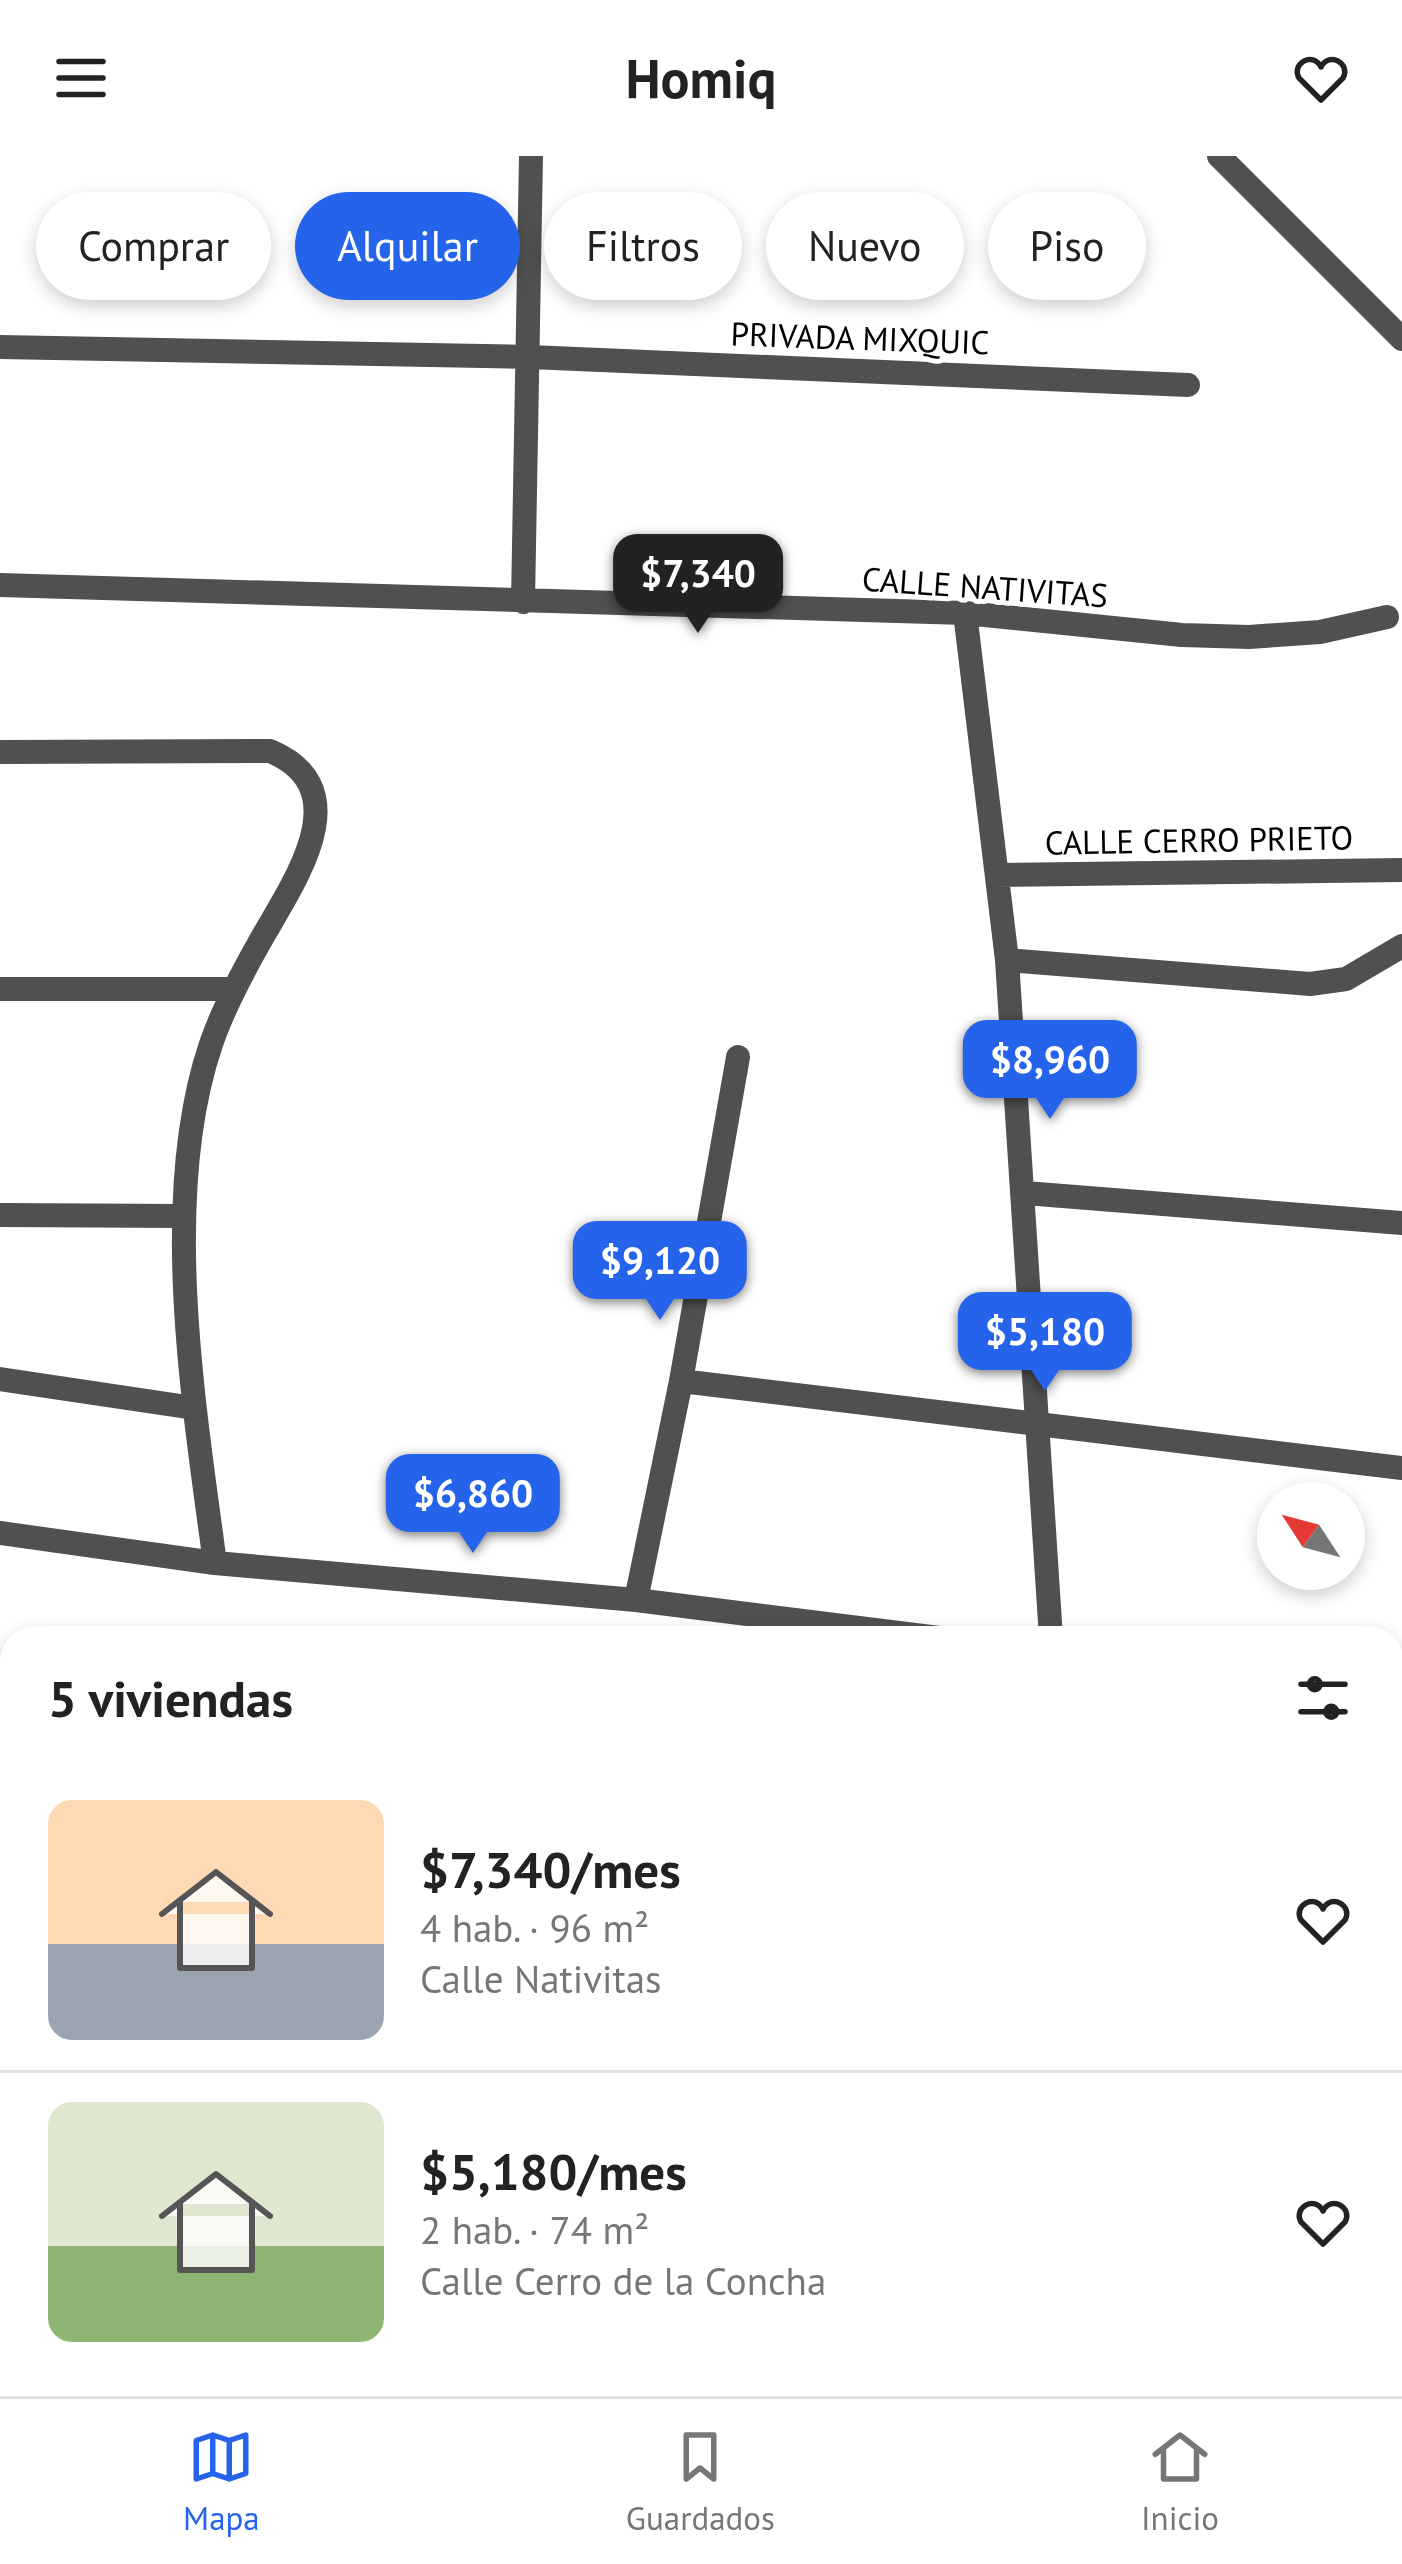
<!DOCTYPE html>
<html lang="es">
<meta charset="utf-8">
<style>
body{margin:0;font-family:"PT Sans",sans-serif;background:#f6f6f6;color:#222;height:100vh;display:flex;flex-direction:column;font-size:45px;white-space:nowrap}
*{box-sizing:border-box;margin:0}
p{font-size:39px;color:#767676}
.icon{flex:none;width:66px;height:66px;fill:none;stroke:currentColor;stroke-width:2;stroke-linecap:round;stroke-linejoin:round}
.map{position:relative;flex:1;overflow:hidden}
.side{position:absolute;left:0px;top:1470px;width:1404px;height:771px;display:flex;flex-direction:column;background:#fff;border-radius:36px 36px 0 0;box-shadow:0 6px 18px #0003}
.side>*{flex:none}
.banner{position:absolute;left:36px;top:36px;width:1332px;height:108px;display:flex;gap:24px}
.needle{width:78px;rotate:306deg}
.tools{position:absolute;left:1257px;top:1326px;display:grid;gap:24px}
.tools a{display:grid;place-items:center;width:108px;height:108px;border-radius:50%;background:#fff;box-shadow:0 6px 18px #0003;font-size:60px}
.price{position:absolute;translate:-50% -102px;padding:0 27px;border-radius:24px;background:#2563eb;color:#fff;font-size:39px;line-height:78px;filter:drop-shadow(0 3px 6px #0008)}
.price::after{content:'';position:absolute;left:50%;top:72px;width:36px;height:27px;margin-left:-18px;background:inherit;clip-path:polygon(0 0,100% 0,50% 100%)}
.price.current{background:#222;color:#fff}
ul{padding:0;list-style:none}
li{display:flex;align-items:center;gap:36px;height:300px;padding:0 48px}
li+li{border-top:3px solid #e0e0e0}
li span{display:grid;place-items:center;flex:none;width:336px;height:240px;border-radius:24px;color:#555}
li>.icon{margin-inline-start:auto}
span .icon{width:144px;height:144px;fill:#fffc;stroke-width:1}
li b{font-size:51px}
h2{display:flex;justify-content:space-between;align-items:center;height:144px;padding:0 48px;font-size:51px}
.tag{padding:0 42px;border-radius:54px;background:#fff;box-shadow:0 6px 18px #0003;font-size:42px;line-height:108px}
.tag.current{background:#2563eb;color:#fff}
header{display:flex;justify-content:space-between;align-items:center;height:156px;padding:0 48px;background:#fff;font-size:54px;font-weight:600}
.tab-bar{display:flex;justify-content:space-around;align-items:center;height:168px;border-top:3px solid #e0e0e0;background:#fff;font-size:33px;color:#767676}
.tab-bar a{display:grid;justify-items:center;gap:6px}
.tab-bar .current{color:#2563eb}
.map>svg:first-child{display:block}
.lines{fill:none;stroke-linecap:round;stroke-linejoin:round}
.minor{stroke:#505050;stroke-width:24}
.labels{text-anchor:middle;stroke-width:10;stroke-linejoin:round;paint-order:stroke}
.street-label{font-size:33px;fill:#000;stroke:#fff}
</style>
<header><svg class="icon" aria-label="menu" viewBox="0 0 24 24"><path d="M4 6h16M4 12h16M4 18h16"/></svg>Homiq<svg class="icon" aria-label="heart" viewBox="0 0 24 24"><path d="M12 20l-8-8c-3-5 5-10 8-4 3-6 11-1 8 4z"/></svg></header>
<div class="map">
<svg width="1402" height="2240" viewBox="0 0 1402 2240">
<rect width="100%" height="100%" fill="#fff"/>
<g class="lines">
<path class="minor" d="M1219,0L1402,183
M0,191L530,201L1188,229
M0,429L965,457L1182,479L1249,481L1320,476L1387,461
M523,446L531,0
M965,457L1007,804L1051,1482
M0,596L270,595C363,634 290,731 258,789C240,821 223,853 211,888C159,1041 194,1250 215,1407
M997,719L1402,714
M1007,804L1310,828L1346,823L1402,790
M0,833H234
M1025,1037L1402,1067
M0,1059L183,1060
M0,1223L194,1252
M681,1225L1402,1312
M0,1377L215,1407L636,1444L939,1482
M636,1444L681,1225L738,901
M1392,1549L1402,1551
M0,1638L12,1640
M1392,1925L1402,1927
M1392,2022H1402
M0,2024H12
M123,2229V2240
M391,2229V2240
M658,2229V2240
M915,2229V2240
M1079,2229V2240"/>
</g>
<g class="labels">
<g class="street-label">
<text transform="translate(860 182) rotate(2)" y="12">PRIVADA MIXQUIC</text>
<text transform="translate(985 431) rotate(4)" y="12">CALLE NATIVITAS</text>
<text transform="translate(1199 684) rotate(-1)" y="12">CALLE CERRO PRIETO</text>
</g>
</g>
</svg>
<div class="tools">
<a><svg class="needle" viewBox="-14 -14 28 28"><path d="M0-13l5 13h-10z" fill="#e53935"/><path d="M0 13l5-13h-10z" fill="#767676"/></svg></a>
</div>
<b class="price current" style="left:698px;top:480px">$7,340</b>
<b class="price" style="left:1050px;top:966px">$8,960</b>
<b class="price" style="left:660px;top:1167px">$9,120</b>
<b class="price" style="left:1045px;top:1238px">$5,180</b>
<b class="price" style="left:473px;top:1400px">$6,860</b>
<div class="banner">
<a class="tag">Comprar</a>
<a class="tag current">Alquilar</a>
<a class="tag">Filtros</a>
<a class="tag">Nuevo</a>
<a class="tag">Piso</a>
</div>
<section class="side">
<h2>5 viviendas<svg class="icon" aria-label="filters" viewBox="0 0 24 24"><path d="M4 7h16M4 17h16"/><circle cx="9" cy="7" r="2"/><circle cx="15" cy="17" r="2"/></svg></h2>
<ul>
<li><span style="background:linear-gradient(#ffd9b3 60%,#9aa5b1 0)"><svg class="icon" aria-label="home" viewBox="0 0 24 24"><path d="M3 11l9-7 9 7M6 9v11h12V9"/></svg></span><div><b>$7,340/mes</b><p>4 hab. · 96 m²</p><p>Calle Nativitas</p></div><svg class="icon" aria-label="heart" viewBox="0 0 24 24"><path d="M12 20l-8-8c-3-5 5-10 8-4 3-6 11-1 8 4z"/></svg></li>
<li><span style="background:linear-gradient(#dfe7d0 60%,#8fb573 0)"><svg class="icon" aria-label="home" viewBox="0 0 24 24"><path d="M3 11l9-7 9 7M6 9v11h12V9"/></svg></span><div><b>$5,180/mes</b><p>2 hab. · 74 m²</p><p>Calle Cerro de la Concha</p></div><svg class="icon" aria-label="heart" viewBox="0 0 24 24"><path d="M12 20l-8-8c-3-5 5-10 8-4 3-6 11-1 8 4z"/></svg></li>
</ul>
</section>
</div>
<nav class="tab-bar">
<a class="current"><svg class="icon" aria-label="map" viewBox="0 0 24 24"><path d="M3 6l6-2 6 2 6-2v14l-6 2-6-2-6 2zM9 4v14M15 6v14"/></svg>Mapa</a>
<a><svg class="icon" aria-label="saved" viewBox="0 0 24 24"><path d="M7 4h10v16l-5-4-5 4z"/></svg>Guardados</a>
<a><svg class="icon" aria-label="home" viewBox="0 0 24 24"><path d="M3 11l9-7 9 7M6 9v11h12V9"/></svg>Inicio</a>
</nav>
